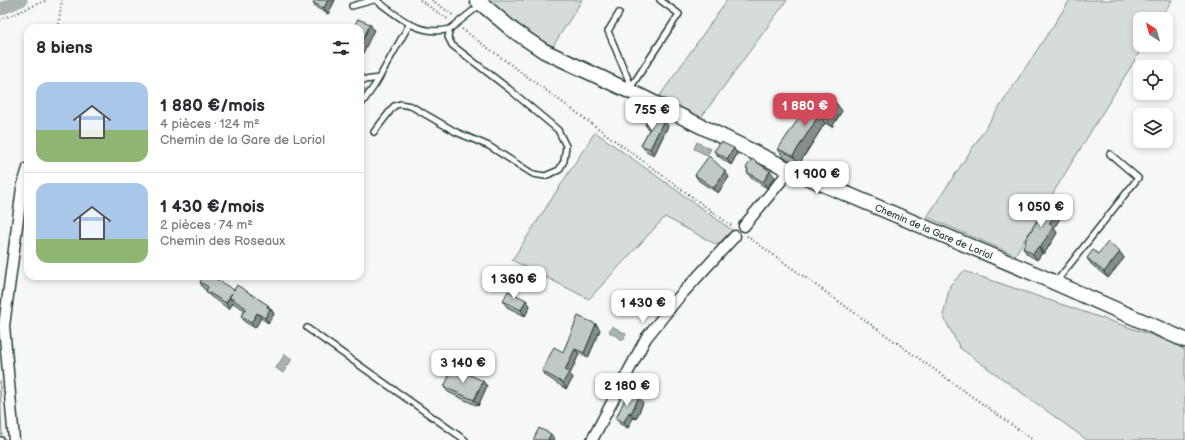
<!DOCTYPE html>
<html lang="fr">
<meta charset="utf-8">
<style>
body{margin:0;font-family:"Balsamiq Sans",sans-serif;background:#f7f7f7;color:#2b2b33;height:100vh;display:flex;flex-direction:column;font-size:15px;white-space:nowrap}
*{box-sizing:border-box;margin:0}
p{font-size:13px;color:#7c7c81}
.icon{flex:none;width:22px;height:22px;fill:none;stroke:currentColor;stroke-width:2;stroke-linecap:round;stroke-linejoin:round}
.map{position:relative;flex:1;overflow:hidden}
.details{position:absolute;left:24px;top:24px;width:340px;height:256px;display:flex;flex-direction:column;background:#fff;border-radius:12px;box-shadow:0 2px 6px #0003}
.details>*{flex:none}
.needle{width:26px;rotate:323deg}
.fabs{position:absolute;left:1133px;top:12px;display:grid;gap:8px}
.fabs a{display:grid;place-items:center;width:40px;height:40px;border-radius:8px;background:#fff;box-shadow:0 2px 6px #0003;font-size:20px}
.price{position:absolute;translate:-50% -34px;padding:0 9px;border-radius:8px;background:#fff;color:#222;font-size:13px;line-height:26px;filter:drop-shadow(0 1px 2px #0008)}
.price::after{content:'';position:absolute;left:50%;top:24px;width:12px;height:9px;margin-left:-6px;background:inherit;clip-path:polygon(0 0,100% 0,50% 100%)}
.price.active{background:#d1495b;color:#fff}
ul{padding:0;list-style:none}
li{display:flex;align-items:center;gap:12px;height:100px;padding:0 12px}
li+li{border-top:1px solid #e1e1e2}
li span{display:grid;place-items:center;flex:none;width:112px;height:80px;border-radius:12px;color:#555}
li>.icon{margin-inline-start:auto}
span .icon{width:48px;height:48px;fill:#fffc;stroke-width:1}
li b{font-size:17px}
h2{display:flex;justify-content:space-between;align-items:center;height:48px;padding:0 12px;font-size:17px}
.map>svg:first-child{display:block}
.green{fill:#d6dcdb;stroke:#7a8c88}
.water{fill:#aab5b1;stroke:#72857f}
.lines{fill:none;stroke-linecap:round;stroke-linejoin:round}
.canal{stroke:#aab5b1;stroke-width:13}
.lane-casing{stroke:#1f3d34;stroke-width:8}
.street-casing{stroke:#1f3d34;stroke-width:13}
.secondary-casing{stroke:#1f3d34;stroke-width:17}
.path{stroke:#1f3d34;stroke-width:2;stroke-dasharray:1 3;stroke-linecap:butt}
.lane{stroke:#fff;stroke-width:5}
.street{stroke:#fff;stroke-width:10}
.secondary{stroke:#fff;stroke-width:14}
.wall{fill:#a5adaa;stroke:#1f3d34}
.shaded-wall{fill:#868d8b;stroke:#1f3d34}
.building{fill:#c0c9c6;stroke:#1f3d34}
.labels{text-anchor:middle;stroke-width:3.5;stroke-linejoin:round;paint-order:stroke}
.street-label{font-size:10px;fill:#1f3d34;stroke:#fff}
</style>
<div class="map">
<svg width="1185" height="440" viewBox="0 0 1185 440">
<rect width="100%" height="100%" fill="#f6f7f7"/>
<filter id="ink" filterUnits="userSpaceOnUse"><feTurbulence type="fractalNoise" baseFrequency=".025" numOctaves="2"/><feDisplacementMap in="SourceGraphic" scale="8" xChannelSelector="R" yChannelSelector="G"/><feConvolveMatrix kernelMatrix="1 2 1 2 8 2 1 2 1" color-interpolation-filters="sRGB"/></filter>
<g filter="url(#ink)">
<path class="green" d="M485,0H582L553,46L530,36Z
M727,0H787L700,119L659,97Z
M1070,0H1172L1160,19H1140V45H1144L1015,255L927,217Z
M595,132L732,230L717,245L665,217L589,299L512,260Z
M964,271L1169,341L1185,350V440H1087L960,348L943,316L950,285Z
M0,381L2,435L0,434Z"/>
<path class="water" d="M697,142L711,149L707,155L694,149Z
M612,326L626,334L623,340L609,332Z
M285,354L292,359L283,373L276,368Z"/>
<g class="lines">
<path class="canal" d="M0,9L21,0"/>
<defs>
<path id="lane" d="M376,0C399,17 419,37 450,29
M352,6L374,0
M619,13L608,31L631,86
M360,77L365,80L379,78
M629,90L679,14L660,0
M360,106L375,85L409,25
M374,132L394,106L400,104L411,106L456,132L489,146L533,174L545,176L559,170L564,161L566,146L558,130L509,89L452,45L448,37L450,29L480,5
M1056,282L1138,178L1110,154
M307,328L465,440
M0,440H1"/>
<path id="street" d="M744,226L790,170
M14,440L4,326L22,188L28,168
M592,440L646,338L679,297L735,236"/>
<path id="secondary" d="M477,0L514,31L544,51L642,97L790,170L1033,273L1185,340"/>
</defs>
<use href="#lane" class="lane-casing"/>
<use href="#street" class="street-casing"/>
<use href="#secondary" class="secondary-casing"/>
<path class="path" d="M420,0L449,20
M432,0L454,16
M0,20L47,0
M58,28L62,0
M462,29L732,226
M747,236L1033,440"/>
<use href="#lane" class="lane"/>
<use href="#street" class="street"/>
<use href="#secondary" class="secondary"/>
</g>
<path class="wall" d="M315,0H335L328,14L317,8L313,3Z
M836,103L842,111L832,127L825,123L799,164L784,158L778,149L816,113Z
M645,124L668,126L654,155L646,151L641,145L649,130Z
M714,151L737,154L731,165L718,156Z
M746,168L775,177L767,188L751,178L747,172L748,170Z
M695,175L729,177L718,193L699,181Z
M1060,206L1064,212L1054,228L1057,233L1044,254L1042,253L1037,260L1027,254L1023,248L1026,243L1025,241Z
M1120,252L1124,258L1108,278L1091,264L1087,258L1098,254Z
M200,282L234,290L272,310V311L274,314L268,323L261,318L255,328L245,322L241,316L245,310L233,303L229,309L210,296L206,291V290L203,288Z
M526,300L530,306L525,316L507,307L503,301Z
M596,324L600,330L588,358L579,354L570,374L573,378L566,389L546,376L542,371Z
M487,386L478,406L448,392L444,387Z
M643,403L636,419L633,418L628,428L620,424L616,418Z"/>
<path class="shaded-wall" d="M328,0H335L328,14L324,8Z
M370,24L374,30L360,60V46Z
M363,87L365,90L360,97V91Z
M836,103L842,111L832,127L826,119Z
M819,115L825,123L799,164L793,156Z
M664,120L668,126L654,155L650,149Z
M734,148L737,154L731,165L727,159Z
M725,171L729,177L718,193L714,188Z
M770,171L775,177L767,188L763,182Z
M1060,206L1064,212L1054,228L1057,233L1044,254L1040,248L1049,224Z
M1038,247L1042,253L1037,260L1033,254Z
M1120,252L1124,258L1108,278L1104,272Z
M229,297L233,303L229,309L226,303Z
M526,300L530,306L525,316L521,310Z
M268,305L274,314L268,323L265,318L267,307Z
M257,313L261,318L255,328L251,323Z
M596,324L600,330L588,358L584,353Z
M575,349L579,354L570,374L573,378L566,389L563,383L565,370Z
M483,381L487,386L478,406L474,400Z
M639,397L643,403L636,419L631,413Z
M629,412L633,418L628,428L624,422Z
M551,434L555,440H548V439Z"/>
<path class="building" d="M315,0H328L324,8L313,3Z
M358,19L370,24L360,46V28H353Z
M360,85L363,87L360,91Z
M827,97L836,103L826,119L819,115L793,156L778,149L807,106L816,113Z
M650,114L664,120L650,149L641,145L651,126L645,124Z
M721,142L734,148L727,159L714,151Z
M709,156L725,171L714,188L695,175Z
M752,159L770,171L763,182L747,172L748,169L746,168Z
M1050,200L1060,206L1049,224L1053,227L1040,248L1038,247L1033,254L1023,248L1026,242L1025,241Z
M1108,242L1120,252L1104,272L1087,258L1093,250L1098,254Z
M204,276H211L234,290L237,285L268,305L267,307L270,309L265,318L257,313L251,323L241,316L246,308L229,297L232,293L226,303L206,291L208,287L200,282Z
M508,291L526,300L521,310L503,301Z
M578,316L596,324L584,353L575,349L565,370L569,372L563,383L542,371L554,347L563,352Z
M453,367L483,381L474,400L444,387Z
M628,392L639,397L631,413L629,412L624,422L616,418Z
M539,428L551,434L548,439L549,440H533Z"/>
</g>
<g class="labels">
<g class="street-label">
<text transform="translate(934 231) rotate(23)" y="4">Chemin de la Gare de Loriol</text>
</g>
</g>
</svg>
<div class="fabs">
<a><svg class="needle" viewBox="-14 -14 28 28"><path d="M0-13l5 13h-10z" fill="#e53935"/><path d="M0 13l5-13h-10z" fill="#7c7c81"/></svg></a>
<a><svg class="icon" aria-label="locate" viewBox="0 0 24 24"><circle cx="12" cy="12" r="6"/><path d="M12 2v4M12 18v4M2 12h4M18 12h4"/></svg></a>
<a><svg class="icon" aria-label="layers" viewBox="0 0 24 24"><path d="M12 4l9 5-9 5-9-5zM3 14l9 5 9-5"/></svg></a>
</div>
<b class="price active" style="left:805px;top:127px">1 880 €</b>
<b class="price" style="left:652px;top:131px">755 €</b>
<b class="price" style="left:817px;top:195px">1 900 €</b>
<b class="price" style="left:1041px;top:228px">1 050 €</b>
<b class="price" style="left:514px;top:300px">1 360 €</b>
<b class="price" style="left:643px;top:324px">1 430 €</b>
<b class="price" style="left:463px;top:384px">3 140 €</b>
<b class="price" style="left:627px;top:407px">2 180 €</b>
<section class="details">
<h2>8 biens<svg class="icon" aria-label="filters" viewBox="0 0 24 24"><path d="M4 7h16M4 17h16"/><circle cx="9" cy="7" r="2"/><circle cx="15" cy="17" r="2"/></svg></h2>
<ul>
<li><span style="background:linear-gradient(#a9c7e8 60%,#8fb573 0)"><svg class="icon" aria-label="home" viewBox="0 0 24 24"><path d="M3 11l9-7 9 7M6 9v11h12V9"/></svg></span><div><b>1 880 €/mois</b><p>4 pièces · 124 m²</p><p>Chemin de la Gare de Loriol</p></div></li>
<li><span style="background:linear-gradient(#a9c7e8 70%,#8fb573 0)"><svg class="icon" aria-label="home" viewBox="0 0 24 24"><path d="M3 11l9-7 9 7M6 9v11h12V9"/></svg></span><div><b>1 430 €/mois</b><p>2 pièces · 74 m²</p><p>Chemin des Roseaux</p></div></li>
</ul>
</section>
</div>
